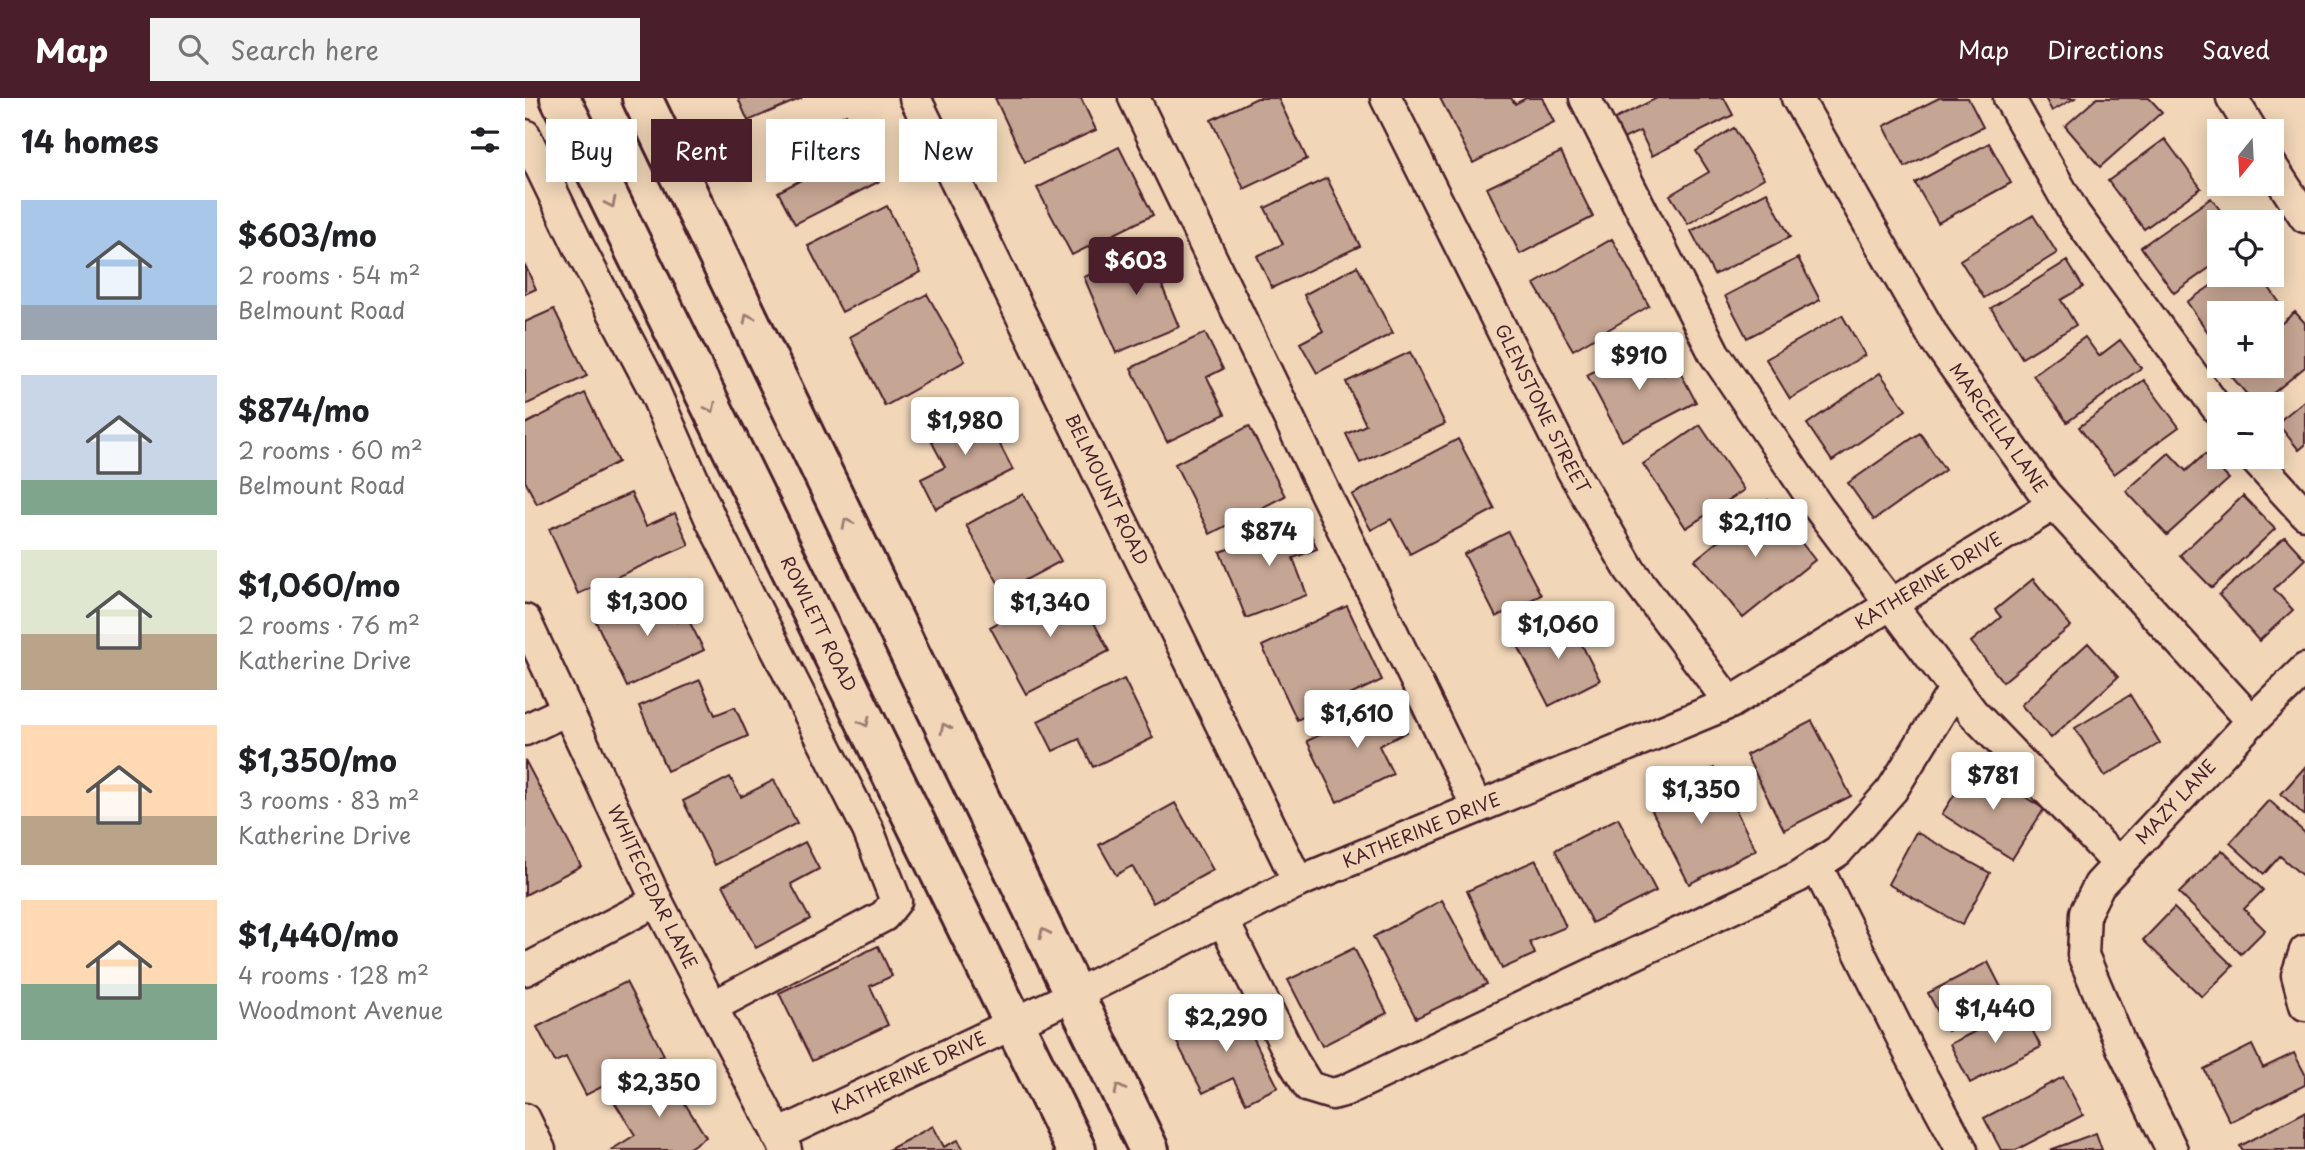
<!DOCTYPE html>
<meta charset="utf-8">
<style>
body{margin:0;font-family:"Playpen Sans",sans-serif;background:#f2f2f2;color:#202124;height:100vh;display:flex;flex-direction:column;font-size:26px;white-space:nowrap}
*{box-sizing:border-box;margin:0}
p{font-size:23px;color:#757577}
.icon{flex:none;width:38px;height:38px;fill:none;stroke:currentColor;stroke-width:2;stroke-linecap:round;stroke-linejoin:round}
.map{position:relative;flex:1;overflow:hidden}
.sheet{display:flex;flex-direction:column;background:#fff;width:525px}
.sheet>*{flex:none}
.banner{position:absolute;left:21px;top:21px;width:665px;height:63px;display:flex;gap:14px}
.needle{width:46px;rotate:198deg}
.tools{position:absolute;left:1682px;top:21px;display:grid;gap:14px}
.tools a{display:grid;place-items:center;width:77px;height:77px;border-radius:0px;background:#fff;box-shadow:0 4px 18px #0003;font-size:35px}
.price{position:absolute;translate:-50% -60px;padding:0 16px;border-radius:7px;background:#fff;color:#222;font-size:23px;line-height:46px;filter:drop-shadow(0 2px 4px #0008)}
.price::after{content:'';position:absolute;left:50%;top:42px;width:21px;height:16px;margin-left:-10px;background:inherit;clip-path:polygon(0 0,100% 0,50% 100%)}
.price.current{background:#4a1f2b;color:#fff}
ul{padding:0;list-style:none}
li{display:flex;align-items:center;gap:21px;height:175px;padding:0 21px}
li span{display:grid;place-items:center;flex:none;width:196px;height:140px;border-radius:0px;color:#555}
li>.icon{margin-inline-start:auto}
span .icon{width:84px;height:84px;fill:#fffc;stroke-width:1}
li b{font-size:30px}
h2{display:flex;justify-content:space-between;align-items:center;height:84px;padding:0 21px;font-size:30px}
.pill{padding:0 24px;border-radius:0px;background:#fff;box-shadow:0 4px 18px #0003;font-size:24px;line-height:63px}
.pill.current{background:#4a1f2b;color:#fff}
header{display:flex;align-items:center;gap:42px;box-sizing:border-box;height:98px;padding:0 35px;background:#4a1f2b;color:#fff}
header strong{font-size:33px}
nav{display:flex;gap:38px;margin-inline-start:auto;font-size:24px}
.search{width:490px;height:63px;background:#f2f2f2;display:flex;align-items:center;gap:18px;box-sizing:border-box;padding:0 24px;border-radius:0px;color:#757577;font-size:26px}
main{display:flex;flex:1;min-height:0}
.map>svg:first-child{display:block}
.building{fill:#c5a593;stroke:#4a1f2b;stroke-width:2}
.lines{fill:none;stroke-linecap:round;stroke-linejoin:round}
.minor-casing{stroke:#4a1f2b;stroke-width:35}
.major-casing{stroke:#4a1f2b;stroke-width:44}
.minor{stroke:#f1d6b8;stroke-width:30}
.major{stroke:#f1d6b8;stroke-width:38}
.oneway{stroke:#9e7a72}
.labels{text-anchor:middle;stroke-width:5;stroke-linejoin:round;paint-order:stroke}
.street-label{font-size:18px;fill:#4a1f2b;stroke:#f1d6b8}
</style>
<header>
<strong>Map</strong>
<div class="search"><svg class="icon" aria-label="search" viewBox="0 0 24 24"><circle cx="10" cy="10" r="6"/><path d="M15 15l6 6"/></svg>Search here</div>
<nav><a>Map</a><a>Directions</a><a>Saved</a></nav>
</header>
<main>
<section class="sheet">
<h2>14 homes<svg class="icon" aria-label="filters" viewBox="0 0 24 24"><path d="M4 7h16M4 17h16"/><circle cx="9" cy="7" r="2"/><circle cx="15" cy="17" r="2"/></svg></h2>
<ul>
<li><span style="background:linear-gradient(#a9c7e8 75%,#9aa5b1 0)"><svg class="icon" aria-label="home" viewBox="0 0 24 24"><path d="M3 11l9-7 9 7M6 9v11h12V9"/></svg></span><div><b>$603/mo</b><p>2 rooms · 54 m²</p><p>Belmount Road</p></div></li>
<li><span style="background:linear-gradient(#c9d6e8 75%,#7fa58c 0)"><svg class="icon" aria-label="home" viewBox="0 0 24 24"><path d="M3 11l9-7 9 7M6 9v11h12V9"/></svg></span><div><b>$874/mo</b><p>2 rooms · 60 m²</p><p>Belmount Road</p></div></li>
<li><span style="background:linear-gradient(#dfe7d0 60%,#b9a48a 0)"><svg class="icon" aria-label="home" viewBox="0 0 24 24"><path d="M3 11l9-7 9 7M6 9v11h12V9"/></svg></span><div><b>$1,060/mo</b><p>2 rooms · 76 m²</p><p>Katherine Drive</p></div></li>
<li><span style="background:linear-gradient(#ffd9b3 65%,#b9a48a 0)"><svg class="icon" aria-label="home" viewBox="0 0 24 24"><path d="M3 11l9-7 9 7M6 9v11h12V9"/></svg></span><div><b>$1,350/mo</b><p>3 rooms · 83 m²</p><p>Katherine Drive</p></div></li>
<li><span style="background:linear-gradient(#ffd9b3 60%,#7fa58c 0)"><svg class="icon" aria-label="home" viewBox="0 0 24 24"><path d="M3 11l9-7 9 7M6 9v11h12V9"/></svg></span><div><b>$1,440/mo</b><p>4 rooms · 128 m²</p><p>Woodmont Avenue</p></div></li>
</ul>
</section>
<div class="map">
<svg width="1780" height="1052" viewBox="0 0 1780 1052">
<rect width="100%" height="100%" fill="#f1d6b8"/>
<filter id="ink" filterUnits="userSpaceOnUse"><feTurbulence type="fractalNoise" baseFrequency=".0143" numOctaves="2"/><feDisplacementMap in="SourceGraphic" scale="14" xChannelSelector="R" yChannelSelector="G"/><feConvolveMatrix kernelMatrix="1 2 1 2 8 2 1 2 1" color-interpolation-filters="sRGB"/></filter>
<g filter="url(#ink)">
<path class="building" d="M213,0H277L223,23Z
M470,0H556L571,32L500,64Z
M732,0H753L782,61L719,91L686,22Z
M915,0H986L990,6L1001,0H1017L1029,24L948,65Z
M1132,0H1199L1208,17L1127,58L1115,33L1096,42L1086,23Z
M1414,0H1443L1458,29L1380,69L1359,28Z
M1520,0H1550L1527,13Z
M1572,0H1624L1637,14L1575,69L1540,28Z
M321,16L355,83L270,126L253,94L278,81L260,48Z
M1209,30L1239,80L1163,126L1145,97L1184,74L1171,53Z
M1640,41L1676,90L1619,131L1583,83Z
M1464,45L1486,85L1413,125L1390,85Z
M594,49L628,117L547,157L512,90Z
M1036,54L1068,119L995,156L962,90Z
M802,80L835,148L747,190L732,158L758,146L740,110Z
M1242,94L1265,139L1189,177L1166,133Z
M1686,100L1704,124H1694V163L1649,195L1616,149Z
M362,108L396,174L317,214L283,148Z
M1508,117L1532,155L1459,200L1435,162Z
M1087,141L1124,208L1048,252L1009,186Z
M641,145L656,180L637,188L654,229L591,255L559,179Z
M1273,160L1295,202L1222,240L1200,198Z
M1542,163L1558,189L1536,202L1551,227L1497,260L1466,210Z
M0,167L11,191L0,196Z
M832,168L868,235L792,275L775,245L798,233L779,197Z
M1702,177H1735L1757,208L1746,216L1694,215V250L1662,204Z
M402,196L440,263L360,308L325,239Z
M29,211L62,278L0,307V224Z
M1770,214L1780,225V269L1735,306H1730L1701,272L1706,268H1746V234Z
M1317,217L1340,257L1265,301L1241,261Z
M680,235L698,271L682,279L700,316L642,344L606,270Z
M1560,239L1574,258L1595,242L1616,270L1542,324L1508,277Z
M1123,245L1139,277L1153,270L1171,304L1097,343L1062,277Z
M885,254L920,326L835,365L821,336L841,327L821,284Z
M1355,275L1381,312L1307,363L1282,326Z
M1619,282L1654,329L1589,376L1554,329Z
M60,295L93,364L12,406L0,383V326Z
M1780,302V347L1774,352L1752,325Z
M454,306L488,372L411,411L396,381L420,369L401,333Z
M1175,327L1219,392L1161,430L1118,366Z
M724,328L760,398L685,436L650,366Z
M1395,335L1420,372L1349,422L1323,385Z
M933,341L970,411L885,456L866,421L846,432L827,397Z
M1644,355L1661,373L1680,356L1704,381L1642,437L1601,393Z
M106,395L121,428L150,415L164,447L53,496L24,431Z
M498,396L536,463L478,494L441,427Z
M1718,398L1750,431L1687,490L1655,457Z
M1243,402L1290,462L1218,520L1170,462Z
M780,422L792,451L768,460L782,497L721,520L695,454Z
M983,434L1016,497L971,519L939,456Z
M1760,439L1780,461L1749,491L1768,512L1734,543L1694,497Z
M1508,481L1546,528L1478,584L1446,544L1476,519L1470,512Z
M548,485L584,553L501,596L465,529Z
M136,491L152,524L162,519L179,552L102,589L70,522Z
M822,508L857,582L772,622L737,548Z
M1042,518L1075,582L1024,608L991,544Z
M1563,545L1593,579L1526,640L1496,607Z
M599,581L628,640L568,669L554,641L528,653L513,623Z
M175,582L190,617L210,609L223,638L142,673L114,608Z
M1605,597L1635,645L1580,678L1550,630Z
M867,602L882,634L854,648L868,676L812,704L782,643Z
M1287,623L1326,698L1259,732L1221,657Z
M0,662L56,768L0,797Z
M1449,666L1519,711L1487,761L1417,716Z
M1780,669V718L1756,696Z
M1189,670L1231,752L1164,786L1122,703Z
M205,679L216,699L249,682L272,725L190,767L158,703Z
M1744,702L1780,735V780L1755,758L1739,776L1705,745Z
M650,705L688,772L628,805L607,768L591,777L574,747Z
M1093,720L1131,793L1067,825L1030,752Z
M1391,734L1465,775L1437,827L1363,786Z
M280,744L294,771L266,786L285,821L231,850L198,787Z
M1697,752L1738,792L1719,811L1740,832L1716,856L1654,795Z
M1011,762L1041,829L1005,844L1010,856L977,871L942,793Z
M917,802L962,886L891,920L848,839Z
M1649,810L1708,868L1677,899L1618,842Z
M353,848L367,878L345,888L363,927L287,963L254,895Z
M829,850L862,915L797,948L763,882Z
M1463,864L1483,903L1423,933L1403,895Z
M101,884L139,957L61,997L41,959L30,964L12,929Z
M711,905L753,989L721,1005L708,980L678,995L648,937Z
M1496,910L1516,949L1445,985L1425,946Z
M1727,947L1738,970L1769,955L1780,976V987L1705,1024L1679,971Z
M140,974L181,1039L161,1052H86L110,1037L90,1005Z
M1538,979L1558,1017L1491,1052H1476L1459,1020Z
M1780,1014V1052H1717L1715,1048Z
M408,1028L419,1049L433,1042L439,1052H363Z
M1571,1035L1577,1052H1525Z"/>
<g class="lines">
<defs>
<g id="minor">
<path id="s1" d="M390,0L773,784"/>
<path d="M609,0L952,709"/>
<path id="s2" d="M861,0L1047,372L1105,472L1205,605"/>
<path d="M1060,0L1189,255L1293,409L1448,615L1594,766"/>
<path id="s3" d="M1272,0L1409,240L1520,396L1727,623"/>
<path d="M1484,0L1549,115L1694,313"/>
<path d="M1707,0L1727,33"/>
<path d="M0,37L55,151L128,290L186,422L343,732L371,803L359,818L187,909"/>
<path d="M1746,67L1780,119"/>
<path d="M1728,359L1780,416"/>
<path id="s4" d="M0,522L132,803L261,1052"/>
<path d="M0,632L42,612"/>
<path d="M1291,767L1385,956L1437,1052"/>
<path d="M698,822L768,963L784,989L807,996L819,993L1273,779L1313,753L1367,692L1430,590"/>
<path d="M1780,853L1772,877L1780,907"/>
<path d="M0,872L132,803"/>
<path d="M0,1021L15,1052"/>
<path id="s5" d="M253,1037L549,897L773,784L1205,605L1528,407"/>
<path id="s6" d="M1647,1052L1597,950L1558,857L1560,815L1574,787L1727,623L1780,571"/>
</g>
<g id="major">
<path id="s7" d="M35,0L551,1052"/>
<path d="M117,0L624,1052"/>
</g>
</defs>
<use href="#minor" class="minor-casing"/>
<use href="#major" class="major-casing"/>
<use href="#minor" class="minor"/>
<use href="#major" class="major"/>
</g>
<defs><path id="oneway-chevron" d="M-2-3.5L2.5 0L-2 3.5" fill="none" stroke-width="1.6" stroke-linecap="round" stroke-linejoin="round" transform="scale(1.75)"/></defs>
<g class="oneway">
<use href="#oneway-chevron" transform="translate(86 105) rotate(64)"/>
<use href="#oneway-chevron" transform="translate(223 220) rotate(-116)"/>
<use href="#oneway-chevron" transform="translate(186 310) rotate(64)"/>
<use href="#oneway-chevron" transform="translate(322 425) rotate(-116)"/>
<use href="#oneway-chevron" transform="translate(340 624) rotate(64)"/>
<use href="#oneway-chevron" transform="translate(420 630) rotate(-116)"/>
<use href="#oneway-chevron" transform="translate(519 835) rotate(-116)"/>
<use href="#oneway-chevron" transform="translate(594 991) rotate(-116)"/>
</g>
</g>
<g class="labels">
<g class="street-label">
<text dy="6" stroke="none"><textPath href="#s2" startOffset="348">GLENSTONE STREET</textPath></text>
<text dy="6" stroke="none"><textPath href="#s3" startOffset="387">MARCELLA LANE</textPath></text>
<text dy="6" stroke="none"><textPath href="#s1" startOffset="436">BELMOUNT ROAD</textPath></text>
<text dy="6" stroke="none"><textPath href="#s5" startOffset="1279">KATHERINE DRIVE</textPath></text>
<text dy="6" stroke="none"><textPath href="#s7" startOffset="586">ROWLETT ROAD</textPath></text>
<text dy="6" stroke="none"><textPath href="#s6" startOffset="401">MAZY LANE</textPath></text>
<text dy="6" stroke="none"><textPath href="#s5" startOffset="712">KATHERINE DRIVE</textPath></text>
<text dy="6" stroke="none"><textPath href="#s4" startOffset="296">WHITECEDAR LANE</textPath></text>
<text dy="6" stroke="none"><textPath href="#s5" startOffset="145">KATHERINE DRIVE</textPath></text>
</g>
</g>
</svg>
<div class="tools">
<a><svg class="needle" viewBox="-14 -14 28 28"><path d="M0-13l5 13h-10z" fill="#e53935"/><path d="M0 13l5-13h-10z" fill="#757577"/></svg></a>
<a><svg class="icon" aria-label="locate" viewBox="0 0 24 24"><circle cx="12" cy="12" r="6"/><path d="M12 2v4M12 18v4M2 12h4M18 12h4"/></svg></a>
<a>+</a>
<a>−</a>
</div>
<b class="price current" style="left:611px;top:199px">$603</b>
<b class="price" style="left:1114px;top:294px">$910</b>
<b class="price" style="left:440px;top:359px">$1,980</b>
<b class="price" style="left:1230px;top:461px">$2,110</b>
<b class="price" style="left:744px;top:470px">$874</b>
<b class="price" style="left:122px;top:540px">$1,300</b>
<b class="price" style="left:525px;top:541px">$1,340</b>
<b class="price" style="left:1033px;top:563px">$1,060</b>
<b class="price" style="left:832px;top:652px">$1,610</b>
<b class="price" style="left:1468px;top:714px">$781</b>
<b class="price" style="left:1176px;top:728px">$1,350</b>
<b class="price" style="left:1470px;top:947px">$1,440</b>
<b class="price" style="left:701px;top:956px">$2,290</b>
<b class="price" style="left:134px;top:1021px">$2,350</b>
<div class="banner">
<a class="pill">Buy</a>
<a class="pill current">Rent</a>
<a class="pill">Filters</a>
<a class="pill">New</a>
</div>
</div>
</main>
